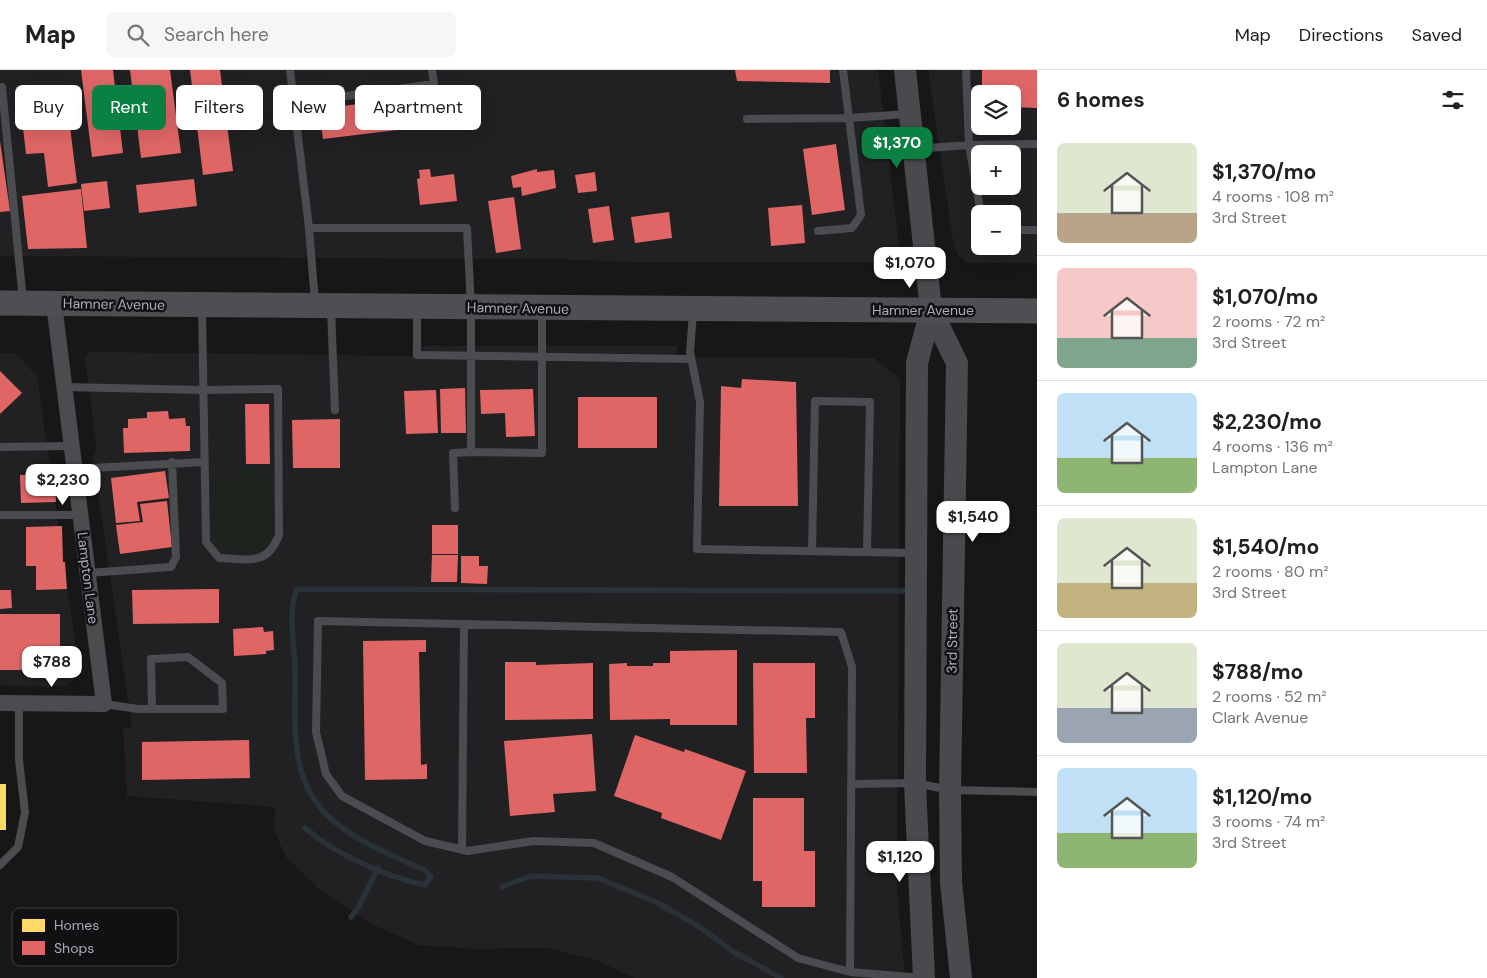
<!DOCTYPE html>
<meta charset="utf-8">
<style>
body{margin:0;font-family:"DM Sans",sans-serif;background:#f6f6f6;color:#202124;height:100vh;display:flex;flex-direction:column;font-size:19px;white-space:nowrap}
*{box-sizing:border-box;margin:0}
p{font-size:16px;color:#757577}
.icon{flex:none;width:28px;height:28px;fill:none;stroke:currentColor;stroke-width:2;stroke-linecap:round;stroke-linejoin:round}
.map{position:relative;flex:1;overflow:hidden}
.side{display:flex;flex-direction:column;background:#fff;width:450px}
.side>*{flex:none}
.top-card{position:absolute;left:15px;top:15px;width:475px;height:45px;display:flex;gap:10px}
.fabs{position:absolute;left:971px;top:15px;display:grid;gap:10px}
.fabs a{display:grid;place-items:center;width:50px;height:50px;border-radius:8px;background:#fff;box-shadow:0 5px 20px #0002;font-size:25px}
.price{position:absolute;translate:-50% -42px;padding:0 11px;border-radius:10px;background:#fff;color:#222;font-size:16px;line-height:32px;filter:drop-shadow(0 1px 2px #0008)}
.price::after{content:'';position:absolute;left:50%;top:30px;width:15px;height:11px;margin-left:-8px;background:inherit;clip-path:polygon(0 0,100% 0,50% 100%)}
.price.active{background:#0b8043;color:#fff}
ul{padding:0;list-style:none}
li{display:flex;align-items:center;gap:15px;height:125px;padding:0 20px}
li+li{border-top:1px solid #e0e0e0}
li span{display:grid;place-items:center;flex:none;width:140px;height:100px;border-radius:8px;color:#555}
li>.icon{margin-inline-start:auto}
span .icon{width:60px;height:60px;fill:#fffc;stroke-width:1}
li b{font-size:21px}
h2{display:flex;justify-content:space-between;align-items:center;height:60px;padding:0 20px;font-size:21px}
.chip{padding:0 18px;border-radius:8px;background:#fff;box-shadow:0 5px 20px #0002;font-size:18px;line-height:45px}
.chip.active{background:#0b8043;color:#fff}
header{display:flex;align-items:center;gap:30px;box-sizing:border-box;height:70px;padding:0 25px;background:#fff;border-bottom:1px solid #e0e0e0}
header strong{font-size:24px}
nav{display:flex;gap:28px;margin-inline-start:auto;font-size:18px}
.search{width:350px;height:45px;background:#f6f6f6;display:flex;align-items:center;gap:12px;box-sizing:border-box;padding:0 18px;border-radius:8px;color:#757577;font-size:19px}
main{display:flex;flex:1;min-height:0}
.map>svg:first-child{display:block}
.built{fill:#212123;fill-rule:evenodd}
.green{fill:#1d241e}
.homes{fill:#ffd966}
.shops{fill:#e06666}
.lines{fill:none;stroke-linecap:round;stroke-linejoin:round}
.stream{stroke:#2a3239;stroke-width:5.5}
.lane{stroke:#4b4c50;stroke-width:8}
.street{stroke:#4b4c50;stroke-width:16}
.secondary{stroke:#4a4a4e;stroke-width:22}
.primary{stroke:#4d4f52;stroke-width:25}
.labels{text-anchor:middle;stroke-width:5;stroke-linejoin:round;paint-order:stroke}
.street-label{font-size:14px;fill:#a8adb8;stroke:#111113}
.key{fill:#111113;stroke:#3e4045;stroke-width:1}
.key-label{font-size:14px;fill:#a8adb8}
</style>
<header>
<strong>Map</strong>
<div class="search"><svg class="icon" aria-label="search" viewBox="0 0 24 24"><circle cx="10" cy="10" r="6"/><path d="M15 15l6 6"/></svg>Search here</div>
<nav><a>Map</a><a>Directions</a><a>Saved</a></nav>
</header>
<main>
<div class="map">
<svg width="1037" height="908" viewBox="0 0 1037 908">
<rect width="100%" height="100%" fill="#171717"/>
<path class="built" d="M0,0H878L899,178L887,192H631L553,189L0,186Z
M928,0H1037V193H967L959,186L954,177ZM980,24H1012V56H980ZM980,84H1012V116H980ZM980,144H1012V176H980Z
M412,276H677V287L874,288L900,309L897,819L905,908H634L596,890L546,878L473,879L419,875L371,854L319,819L285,786L274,760L275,737L127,726L123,659L132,657L93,387L97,380L85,287L90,282L412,286Z
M0,283H15L37,306L78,592L77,607L68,614L56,617L0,615Z"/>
<path class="green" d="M240,398H263L264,406L271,407C271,422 278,476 260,480C249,483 236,479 224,480L216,471V412L220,409H240Z"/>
<path class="homes" d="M0,714H6V760H0Z"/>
<path class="shops" d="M81,0H113L123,83L92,87Z
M130,0H170L181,83L141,88Z
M190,0H220L233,101L203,105Z
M735,0H830V13L737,11Z
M982,0H1037V38L1012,37V24H982Z
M468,20L471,51L323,69L319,39Z
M68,41L77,113L48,117L44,83L26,84L22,49L39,47V44Z
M0,71L10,141L0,142Z
M836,74L845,140L812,145L803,79Z
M430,99L431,107L454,104L457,131L420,135L417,109L420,108L419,100Z
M537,99V102L554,100L556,118L522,126L521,117L513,118L511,106Z
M595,102L597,121L578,123L575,105Z
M194,109L197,136L139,143L136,115Z
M107,111L110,138L84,141L81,114Z
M81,119L87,178L28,179L22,126Z
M514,127L521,179L496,183L488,131Z
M802,135L805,173L771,176L768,138Z
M609,136L614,170L593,173L588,139Z
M669,142L672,168L635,173L631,147Z
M0,301L22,323L0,344Z
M742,309L796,312L798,436H719L721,316L741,318Z
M465,318L466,363H441L440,319Z
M533,319L535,366L506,367L505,343L481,344L480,320Z
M436,320L438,363L406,364L404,321Z
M578,327H657V378H578Z
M245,334H269L270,394H246Z
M168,341L169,349L185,348L186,356H190V381L124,383L123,358H128V349L147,348V342Z
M340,349V398H293L292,350Z
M165,401L169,428L137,432L140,451L116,453L111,408Z
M20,405H55L56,432L21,433Z
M167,431L172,477L120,484L116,455L143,452L140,434Z
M432,455H458V484H432Z
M62,456L63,492H65L67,519L36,520V496H26V457Z
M432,485H458L457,512H431Z
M461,486H479V496H488L487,514L461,513Z
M219,519V553L133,554L132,520Z
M0,520H11L12,538L0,539Z
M0,544H60V600H0Z
M263,557L264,562L273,561L274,580L266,581V584L234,586L233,559Z
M426,570V582H419L421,695L427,694V709L365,710L363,571Z
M737,580V655H670V649L610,650L609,594L627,593V596H653V593H670V581Z
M505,592H536V595L593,593V649L505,650Z
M753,593H815V648H806L807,703H754Z
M592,664L596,721L553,724L555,742L510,746L504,671Z
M635,665L684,682L685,679L746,701L721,770L661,748L662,743L614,726Z
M249,670L250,708L142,710V672Z
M753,728H804V781H815V837H762V811H753Z"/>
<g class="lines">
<path class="stream" d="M305,758C335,784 386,807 425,815L431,807L426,801C378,778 315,758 301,700C292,667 296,631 295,597C294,578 288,535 297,519L903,521
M502,817L530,806L598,808L658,833L700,857L732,881L781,908
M351,847L358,838L378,798"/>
<path class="lane" d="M290,0L309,158
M843,0L849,48L908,44
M966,0L969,75L1037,74
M2,17L23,231
M295,33L434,14L432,0
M747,49L849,48L861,145L852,158L818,161
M916,79L969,75L981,144
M1012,160H1037
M315,232L309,158H467L471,238V382L453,383L455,438
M331,239L335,340
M417,239V285L691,289
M693,243L690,282L700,332L697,479L915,483
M64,317L204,320L278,319L279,465C267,497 247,489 219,488L206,472L202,237
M0,377L72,376
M471,382L542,383V241
M74,399L204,392
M0,445H80
M812,481L815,331L870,332L867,482
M88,503L171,497L176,487L172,392
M104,634L138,639H223L222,613L188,587L151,589L152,639
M852,714L915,713L950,720L1037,722
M462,780L464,554
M0,795L18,777L25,742L19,690V633
M850,902L852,597L841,562L318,551L316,662L326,704L342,726L425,771L468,781L533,771L594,773L672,807L798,888L850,902L922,908"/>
<path class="street" d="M0,633L104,634L54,234"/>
<path class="secondary" d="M905,0L931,240L957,293L950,720L951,812L961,908
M924,908L915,713L917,293L931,240"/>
<path class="primary" d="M0,233L1037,241"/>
</g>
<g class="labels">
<g class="street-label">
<text transform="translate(114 234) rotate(1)" y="5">Hamner Avenue</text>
<text transform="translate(518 238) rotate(1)" y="5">Hamner Avenue</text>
<text x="923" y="245">Hamner Avenue</text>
<text transform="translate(88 508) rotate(83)" y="5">Lampton Lane</text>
<text transform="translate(952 571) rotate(-89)" y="5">3rd Street</text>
</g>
</g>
<rect x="12" y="838" width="166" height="58" rx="8" class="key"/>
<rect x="22" y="849" width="23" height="13" fill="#ffd966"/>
<rect x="22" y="871" width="23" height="14" fill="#e06666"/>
<g class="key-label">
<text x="54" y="860">Homes</text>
<text x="54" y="883">Shops</text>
</g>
</svg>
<div class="fabs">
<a><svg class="icon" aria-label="layers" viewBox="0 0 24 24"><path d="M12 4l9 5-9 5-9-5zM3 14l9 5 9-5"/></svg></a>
<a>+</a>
<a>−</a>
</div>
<b class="price active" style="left:897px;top:99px">$1,370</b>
<b class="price" style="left:910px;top:219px">$1,070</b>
<b class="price" style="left:63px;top:436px">$2,230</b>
<b class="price" style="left:973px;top:473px">$1,540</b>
<b class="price" style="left:52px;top:618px">$788</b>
<b class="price" style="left:900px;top:813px">$1,120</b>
<div class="top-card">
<a class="chip">Buy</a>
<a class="chip active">Rent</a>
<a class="chip">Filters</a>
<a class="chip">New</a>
<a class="chip">Apartment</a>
</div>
</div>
<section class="side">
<h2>6 homes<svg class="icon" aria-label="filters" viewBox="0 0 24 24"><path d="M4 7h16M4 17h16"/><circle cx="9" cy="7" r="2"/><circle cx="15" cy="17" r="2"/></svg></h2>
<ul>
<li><span style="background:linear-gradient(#dfe7d0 70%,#b9a48a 0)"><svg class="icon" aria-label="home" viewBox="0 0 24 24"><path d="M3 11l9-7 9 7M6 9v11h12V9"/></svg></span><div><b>$1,370/mo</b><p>4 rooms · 108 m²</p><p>3rd Street</p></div></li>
<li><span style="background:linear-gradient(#f6c9c9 70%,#7fa58c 0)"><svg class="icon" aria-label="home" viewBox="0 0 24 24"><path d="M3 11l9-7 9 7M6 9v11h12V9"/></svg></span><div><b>$1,070/mo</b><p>2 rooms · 72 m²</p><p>3rd Street</p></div></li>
<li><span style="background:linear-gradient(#bfe0f5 65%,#8fb573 0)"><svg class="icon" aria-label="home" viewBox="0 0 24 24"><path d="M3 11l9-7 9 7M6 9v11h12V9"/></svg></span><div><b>$2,230/mo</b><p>4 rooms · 136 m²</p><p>Lampton Lane</p></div></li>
<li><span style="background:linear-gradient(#dfe7d0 65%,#c2b280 0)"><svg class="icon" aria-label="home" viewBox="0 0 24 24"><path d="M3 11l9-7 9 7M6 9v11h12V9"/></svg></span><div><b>$1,540/mo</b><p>2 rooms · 80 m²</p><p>3rd Street</p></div></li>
<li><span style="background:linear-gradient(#dfe7d0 65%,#9aa5b1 0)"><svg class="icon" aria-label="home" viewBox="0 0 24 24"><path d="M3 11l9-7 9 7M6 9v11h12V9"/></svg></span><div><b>$788/mo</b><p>2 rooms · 52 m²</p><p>Clark Avenue</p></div></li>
<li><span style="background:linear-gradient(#bfe0f5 65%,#8fb573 0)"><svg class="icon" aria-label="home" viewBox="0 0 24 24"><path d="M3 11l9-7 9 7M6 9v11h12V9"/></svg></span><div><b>$1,120/mo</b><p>3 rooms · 74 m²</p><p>3rd Street</p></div></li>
</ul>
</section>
</main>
